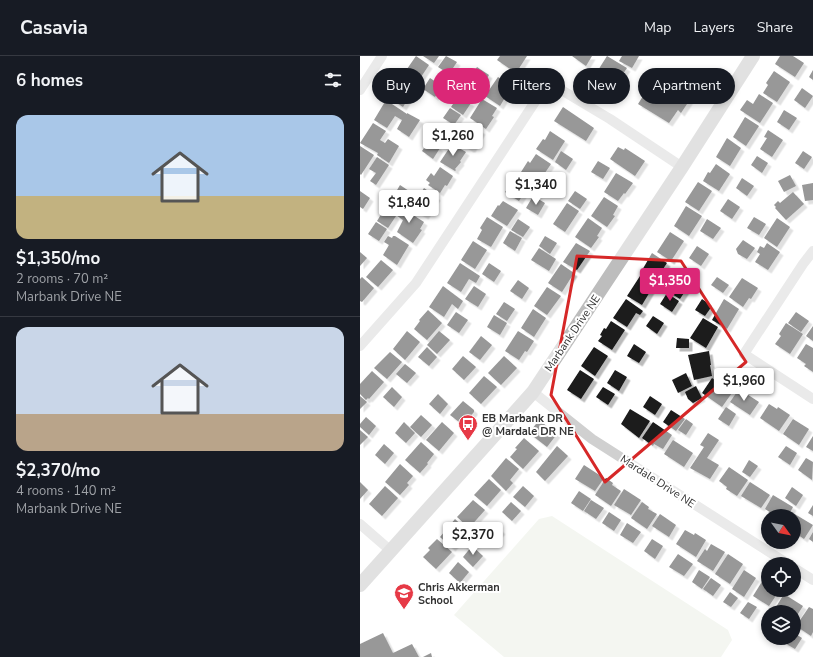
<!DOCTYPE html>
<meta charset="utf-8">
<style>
body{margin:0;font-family:"Nunito Sans",sans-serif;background:#242831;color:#f1f3f6;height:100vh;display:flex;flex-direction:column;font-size:15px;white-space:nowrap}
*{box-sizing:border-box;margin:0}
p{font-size:13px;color:#9ea1a6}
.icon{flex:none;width:22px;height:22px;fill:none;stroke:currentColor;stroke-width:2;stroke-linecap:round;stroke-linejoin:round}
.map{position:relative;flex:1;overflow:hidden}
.drawer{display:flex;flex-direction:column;background:#171b24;width:360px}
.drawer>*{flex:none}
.banner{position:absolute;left:12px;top:12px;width:380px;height:36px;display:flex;gap:8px}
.needle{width:26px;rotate:123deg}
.controls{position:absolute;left:401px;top:453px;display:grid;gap:8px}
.controls a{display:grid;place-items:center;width:40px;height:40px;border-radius:50%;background:#171b24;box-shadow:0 2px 6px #0003;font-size:20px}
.price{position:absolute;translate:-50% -34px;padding:0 9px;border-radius:4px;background:#fff;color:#222;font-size:13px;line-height:26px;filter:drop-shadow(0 1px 2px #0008)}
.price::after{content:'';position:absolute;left:50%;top:24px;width:12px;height:9px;margin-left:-6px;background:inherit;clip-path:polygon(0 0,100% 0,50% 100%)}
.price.current{background:#db2777;color:#fff}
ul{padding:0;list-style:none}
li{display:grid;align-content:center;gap:8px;height:212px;padding:0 16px}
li+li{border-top:1px solid #363941}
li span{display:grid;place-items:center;height:124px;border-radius:12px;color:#555}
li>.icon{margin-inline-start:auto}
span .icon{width:72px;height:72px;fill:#fffc;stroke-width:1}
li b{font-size:17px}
h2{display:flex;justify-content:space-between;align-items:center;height:48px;padding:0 16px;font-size:17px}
.tag{padding:0 14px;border-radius:18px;background:#171b24;box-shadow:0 2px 6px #0003;font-size:14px;line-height:36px}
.tag.current{background:#db2777;color:#fff}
header{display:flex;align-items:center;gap:24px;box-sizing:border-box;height:56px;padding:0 20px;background:#171b24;border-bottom:1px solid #363941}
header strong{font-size:19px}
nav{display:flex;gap:22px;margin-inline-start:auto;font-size:14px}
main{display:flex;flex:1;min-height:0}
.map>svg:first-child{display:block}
.green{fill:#e6ecdf}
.building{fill:#1a1a1a;filter:url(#shadow)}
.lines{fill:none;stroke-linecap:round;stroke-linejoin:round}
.street{stroke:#d0d0d0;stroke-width:10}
.secondary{stroke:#bdbdbd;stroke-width:14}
.marked{fill:none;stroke:#d62828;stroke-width:3;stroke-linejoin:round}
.labels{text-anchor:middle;stroke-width:4;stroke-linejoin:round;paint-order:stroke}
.street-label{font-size:11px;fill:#333;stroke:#fff}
.poi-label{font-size:11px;font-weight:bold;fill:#333;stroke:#fff;text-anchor:start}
</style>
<header>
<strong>Casavia</strong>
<nav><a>Map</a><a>Layers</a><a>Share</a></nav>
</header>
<main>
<section class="drawer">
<h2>6 homes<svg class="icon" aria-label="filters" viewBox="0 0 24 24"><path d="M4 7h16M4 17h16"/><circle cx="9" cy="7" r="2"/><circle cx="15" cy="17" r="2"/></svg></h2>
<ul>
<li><span style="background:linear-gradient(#a9c7e8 65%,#c2b280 0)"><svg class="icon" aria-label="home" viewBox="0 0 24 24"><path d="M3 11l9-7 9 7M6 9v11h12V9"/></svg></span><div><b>$1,350/mo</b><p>2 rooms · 70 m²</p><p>Marbank Drive NE</p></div></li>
<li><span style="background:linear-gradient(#c9d6e8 70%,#b9a48a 0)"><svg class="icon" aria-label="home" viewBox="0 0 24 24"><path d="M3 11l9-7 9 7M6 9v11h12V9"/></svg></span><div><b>$2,370/mo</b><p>4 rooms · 140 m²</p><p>Marbank Drive NE</p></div></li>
</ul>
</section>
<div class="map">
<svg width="453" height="601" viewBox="0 0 453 601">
<defs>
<filter id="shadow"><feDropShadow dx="3.5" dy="3.5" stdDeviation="0" flood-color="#0004"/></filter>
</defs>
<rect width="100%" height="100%" fill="#fff"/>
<path class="green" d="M192,460L368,574L372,584L361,601H144L94,559L179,463Z"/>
<path class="building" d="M56,0L69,9L57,27L44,19L48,14L47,13Z
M63,0H79L74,7Z
M86,0L97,6L89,18L78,11Z
M140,0H167L156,17L137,4Z
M212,0H232L226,10Z
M247,0L267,12L254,31L235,19Z
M262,0H279L272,12L259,5Z
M420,0H433L444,7L435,21L415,8Z
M117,11L129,19L118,36L105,29Z
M453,14V24L449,21Z
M414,15L430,26L417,46L403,37L408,29L406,27Z
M321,18L335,27L327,39L331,42L321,57L318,54L309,67L278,48L285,37L302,48Z
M138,21L152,30L140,50L125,40Z
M43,22L55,31L43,51L31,43Z
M70,22L82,30L75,41L63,33Z
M442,32L453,40L445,52L434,44Z
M399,38L413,47L400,67L380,54L387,44L393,48Z
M99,39L111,47L103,59L91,51Z
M122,43L137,52L132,60L134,61L126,73L110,62Z
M26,44L47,58V57L60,64L49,81L37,73L42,64L35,60L27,72L14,64Z
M203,51L234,72L226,85L194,65Z
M90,52L101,59L94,69L83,62Z
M424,54L437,62L429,74L417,66Z
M385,61L399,70L386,90L373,81Z
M13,67L26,75L20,84L25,87L28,83L39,90L29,107L17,99L18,97L0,87Z
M109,67L122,75L112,93H110L98,85Z
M408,74L423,84L412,101L400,93L407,82L404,81Z
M190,75L205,85L193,104L176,93L183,83L185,84Z
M367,82L381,92L370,110L356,101Z
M69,85L80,92L73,103L62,95Z
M92,88L106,96L100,105L101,106L95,113L96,114L95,115L80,106Z
M0,90L14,99L1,119L0,118Z
M258,91L264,94L265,92L285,105L275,120L250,103Z
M201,95L213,103L206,114L195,106Z
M443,95L452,101L444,113L435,107Z
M176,98L191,108L178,127L161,116L168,105L170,107Z
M397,100L408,107L402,117L391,109Z
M17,101L29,109L16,129L10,125L16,117L9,113Z
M238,105L250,112L243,123L231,116Z
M356,108L370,118L359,135L343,125L348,116L350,117Z
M80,111L93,120L87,130L85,129L80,137L68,129L70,127L66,124L71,117L74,120Z
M188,117L200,125L192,137L180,129Z
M256,117L273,127L265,138L264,137L258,145L244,136Z
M158,118L171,126L159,145L145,136Z
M430,119L436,130L424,136L418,125Z
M382,122L394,130L387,140L376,132Z
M338,126L352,135L339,155L325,146Z
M453,127V144L445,145L442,129Z
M40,129L52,137L50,139L57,143L64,132L77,141L65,160L52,152L55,147L48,143L44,148L33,141Z
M0,135L10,142L3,153L0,151Z
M215,135L227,143L220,153L208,145Z
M433,136L444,148L426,164L415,152L416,151L414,149L418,145L420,147Z
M173,140L185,147L178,159L166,152Z
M244,141L258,150L253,159L255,160L247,171L231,160Z
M368,143L380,151L372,163L360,155Z
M143,145L158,154L147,170L131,160L138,149L139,150Z
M207,147L219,155L205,176L193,168Z
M43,149L52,155L53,159L64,166L60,173L62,174L53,187L37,176L43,164L36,159Z
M326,150L342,160L329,180L314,170Z
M25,152L36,160L28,172L17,165Z
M127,161L143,171L131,191L117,183L122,174L120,172Z
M394,161L406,168L399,179L387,172Z
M228,162L242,172L237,180L239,181L231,192L215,181Z
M417,162L430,171L417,191L404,182Z
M158,163L170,171L163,181L151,174Z
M347,163L361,172L353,183L340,175Z
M16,166L27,173L19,185L8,178Z
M150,175L162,182L155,195L143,187Z
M310,176L324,185L311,205L297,196Z
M28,180L32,182L33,180H35L49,189L37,209L23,199L29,189L24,186Z
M185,180L197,187L190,198L179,190Z
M383,184L395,192L387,203L378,198L376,193Z
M113,185L127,194L115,213L101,204Z
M216,187L230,195L217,214L203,206Z
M407,187L420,196L408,214L395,206L400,198L397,196L400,190L404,192Z
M337,190L349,198L341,210L329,202Z
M179,192L196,203L189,215L171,204Z
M0,196L7,202L0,210Z
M292,197L307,207L295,225L281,216Z
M21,204L33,214L18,231L6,221Z
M100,207L120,220L116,227L109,223L101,236L87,227Z
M129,207L141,215L134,226L122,218Z
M201,208L214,217L202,236L188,227Z
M320,214L333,223L320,243L307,235Z
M280,220L294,229L282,249L267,240Z
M2,221L14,232L2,246L0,245V223Z
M357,221L369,229L363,237L351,229Z
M382,222L398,232L391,243L389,242L383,251L369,241Z
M158,224L169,232L162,243L150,235Z
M83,230L103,245L98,253L92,248L84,261L69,251Z
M114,230L126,238L118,251L105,243Z
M187,231L201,240L187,259L174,250Z
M307,237L319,245L312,256L300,248Z
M266,243L283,255L280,259L276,257L267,271L253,262Z
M342,243L352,250L345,260L335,254Z
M364,243L379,253L367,273L352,264Z
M144,246L155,253L147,265L136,258Z
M173,253L186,262L174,281L161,272Z
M68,254L82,267L67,284L54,273L60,265L59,264Z
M96,256L108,264L99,277L87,269Z
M436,256L449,265L441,276L428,267Z
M134,259L147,267L140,279L127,271Z
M293,260L304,267L297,278L286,270Z
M343,262L358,271L346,292L330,282Z
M251,265L265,274L252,294L238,285L242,280L240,279L244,272L246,273Z
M426,267L443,278L430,298L415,288L421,280L419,278Z
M453,270V285L446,280Z
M47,275L60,286L45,304L33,293Z
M79,275L90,284L77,298L67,289Z
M158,275L174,285L167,296L165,295L159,304L145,295Z
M121,280L132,289L120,304L109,296Z
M317,282L329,283V292H316Z
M274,288L286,296L279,307L267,300Z
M446,288L453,292V316L444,310L446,308L437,302Z
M67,291L77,301L69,310L58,301Z
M234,291L248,300L235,320L221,310Z
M349,295L351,309H350L352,320L334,324L328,299Z
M30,296L42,306L27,323L14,312Z
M103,300L116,311L104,324L92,313Z
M144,300L157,312L141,329L128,317Z
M45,308L56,317L47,327L36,318Z
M220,314L234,323L221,343L207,334Z
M255,314L267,321L259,335L247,327Z
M12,315L24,326L9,343L8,342L6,344L0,338V328Z
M326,317L332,330L318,337L312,324Z
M124,320L137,331L121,348L109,337Z
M352,322L361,328L362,326L374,334L362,351L342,337Z
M336,330L342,342L333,347L328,343L325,336Z
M32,331L42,341L34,351L23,341Z
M243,331L255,338L248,349L236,341Z
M379,333L399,346L390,359L370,346Z
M78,338L88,348L80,358L69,348Z
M0,340L7,346L0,353Z
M290,340L302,348L295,359L283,351Z
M103,345L114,354V356L103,369L90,359Z
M409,348L417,353L418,351L430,359L419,375L400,362Z
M366,351L376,358L369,370L358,363Z
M270,353L290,365L279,382L261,368Z
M311,354L325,363L316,375L303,366Z
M61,359L72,369L61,381L50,371Z
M6,361L16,370L9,379L0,371V368Z
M326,363L333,368L326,379L318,374Z
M433,363L449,373L439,389L423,378Z
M179,364L197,378L187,391L169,377Z
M44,366L55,377L46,387L35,377Z
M82,366L94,377L79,395L66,384Z
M293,366L312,379L303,393L294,388L293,390L282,382Z
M0,374L8,381L0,389Z
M348,377L359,384L347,402L359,409L350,423L330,412L344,391L340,389Z
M453,380V395L446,391Z
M164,382L179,395L163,413L150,401L157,393L155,392Z
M313,384L333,397L324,411L304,398Z
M61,386L74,398L67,407L68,408L60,417L45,404Z
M24,388L34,397L25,408L15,399Z
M197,390L208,400L185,425L176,416Z
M426,390L437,397L430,409L418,401Z
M146,402L159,413L150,424L153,427L146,435L131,420Z
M446,402L453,406L452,424L438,414Z
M389,404L398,410L390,421L382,416Z
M40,408L53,420L47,427L49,429L40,439L25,426Z
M224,409L244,422L235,435L215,423Z
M369,411L388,424L377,440L366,433L367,431L359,425Z
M246,422L253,427L252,429L261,435L251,450L235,439Z
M129,423L141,434L127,450L114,439Z
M0,426L8,434L0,443Z
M390,426L410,439L401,452L381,440Z
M25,430L38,442L22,460L9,448Z
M163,430L174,440L165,451L153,441Z
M432,431L443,439L436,450L425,442Z
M264,433L281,444L271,459L254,449Z
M219,435L231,443L223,455L211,447Z
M413,439L433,451L428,460H416L405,453Z
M113,444L125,454L109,472L97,461Z
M231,444L244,452L236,463L224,455Z
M151,446L161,455L152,465L142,456Z
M282,446L289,451L288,453L297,458L287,473L271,462Z
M453,449V460L448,457Z
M249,456L261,464L254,475L242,467Z
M433,457L453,469L444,483L434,476V460H432Z
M300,458L316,469L309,481L292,470Z
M95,463L107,474L92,492L80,481Z
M133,466L142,475L136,481L127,472Z
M267,467L281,476L273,487L260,479Z
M325,474L334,479L335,477L346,484L336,501L316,488Z
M453,476V486L449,483Z
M77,483L92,496L76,513L63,501L70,494L68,492Z
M292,483L303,490L295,503L284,495Z
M351,488L365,496L353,515L337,505L345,493L347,495Z
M112,490L123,500L113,511L103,501Z
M318,498L333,508L324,520L309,511Z
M368,498L383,508L370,528L355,518Z
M98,506L109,516L100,527L89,517Z
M339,514L350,521L342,533L332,526Z
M384,514L396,522L384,541L372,533Z
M351,522L361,529L353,540L343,533Z
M403,524L408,527V534L419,535L409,550L393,540Z
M370,536L378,542L371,551L363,546Z
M424,538L443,550L434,564V556H423L416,551Z
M388,546L397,551L389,563L380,557Z
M449,551L453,553V576L451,580L436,570Z
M23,577L33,597L52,588L59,601H0V588Z
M434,577L442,582L435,593L423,586L425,582H434Z
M71,597L72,601H63Z"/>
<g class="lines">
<path class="street" d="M0,34L22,0
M453,195L443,208L384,298L453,343
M0,290L56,227L188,26L250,63L322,111
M173,336L232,383L428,508
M0,468L31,495
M434,512L453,524"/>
<path class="secondary" d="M0,529L173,336L322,111L393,0"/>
</g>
<path d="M0 0H453V601H0ZM217,200L321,205L386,306L245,426L191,339Z" fill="#fff" fill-opacity=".55" fill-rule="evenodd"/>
<path class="marked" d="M217,200L321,205L386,306L245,426L191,339Z"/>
<defs>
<symbol id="bus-pin" viewBox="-11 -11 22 30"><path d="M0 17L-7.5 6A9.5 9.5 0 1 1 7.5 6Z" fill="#e63946" stroke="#fff"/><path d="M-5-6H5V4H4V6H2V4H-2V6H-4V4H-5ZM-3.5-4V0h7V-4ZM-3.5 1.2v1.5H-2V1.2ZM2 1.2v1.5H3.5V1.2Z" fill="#fff"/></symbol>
<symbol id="school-pin" viewBox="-11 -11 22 30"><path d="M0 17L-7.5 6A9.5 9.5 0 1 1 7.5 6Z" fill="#e63946" stroke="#fff"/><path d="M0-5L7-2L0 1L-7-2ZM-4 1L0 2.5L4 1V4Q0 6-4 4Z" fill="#fff"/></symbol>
</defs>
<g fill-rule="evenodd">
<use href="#bus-pin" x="97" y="357" width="22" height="30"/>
<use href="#school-pin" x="33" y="526" width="22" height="30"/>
</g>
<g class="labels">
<g class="street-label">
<text transform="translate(212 277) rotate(-56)" y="4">Marbank Drive NE</text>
<text transform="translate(298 425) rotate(33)" y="4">Mardale Drive NE</text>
</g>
<g class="poi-label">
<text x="122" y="366">EB Marbank DR<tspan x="122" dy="13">@ Mardale DR NE</tspan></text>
<text x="58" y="535">Chris Akkerman<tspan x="58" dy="13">School</tspan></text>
</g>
</g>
</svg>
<div class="controls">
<a><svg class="needle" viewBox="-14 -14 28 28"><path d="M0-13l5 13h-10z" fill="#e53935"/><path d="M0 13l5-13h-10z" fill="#9ea1a6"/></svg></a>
<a><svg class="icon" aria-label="locate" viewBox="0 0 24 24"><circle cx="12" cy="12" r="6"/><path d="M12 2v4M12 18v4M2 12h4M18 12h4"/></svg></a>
<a><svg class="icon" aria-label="layers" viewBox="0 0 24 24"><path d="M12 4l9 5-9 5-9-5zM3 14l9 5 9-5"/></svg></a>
</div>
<b class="price" style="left:93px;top:101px">$1,260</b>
<b class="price" style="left:176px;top:150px">$1,340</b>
<b class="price" style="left:49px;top:168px">$1,840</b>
<b class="price current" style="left:310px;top:246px">$1,350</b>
<b class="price" style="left:384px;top:346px">$1,960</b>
<b class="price" style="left:113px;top:500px">$2,370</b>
<div class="banner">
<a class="tag">Buy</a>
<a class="tag current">Rent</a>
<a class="tag">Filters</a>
<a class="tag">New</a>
<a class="tag">Apartment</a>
</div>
</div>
</main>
